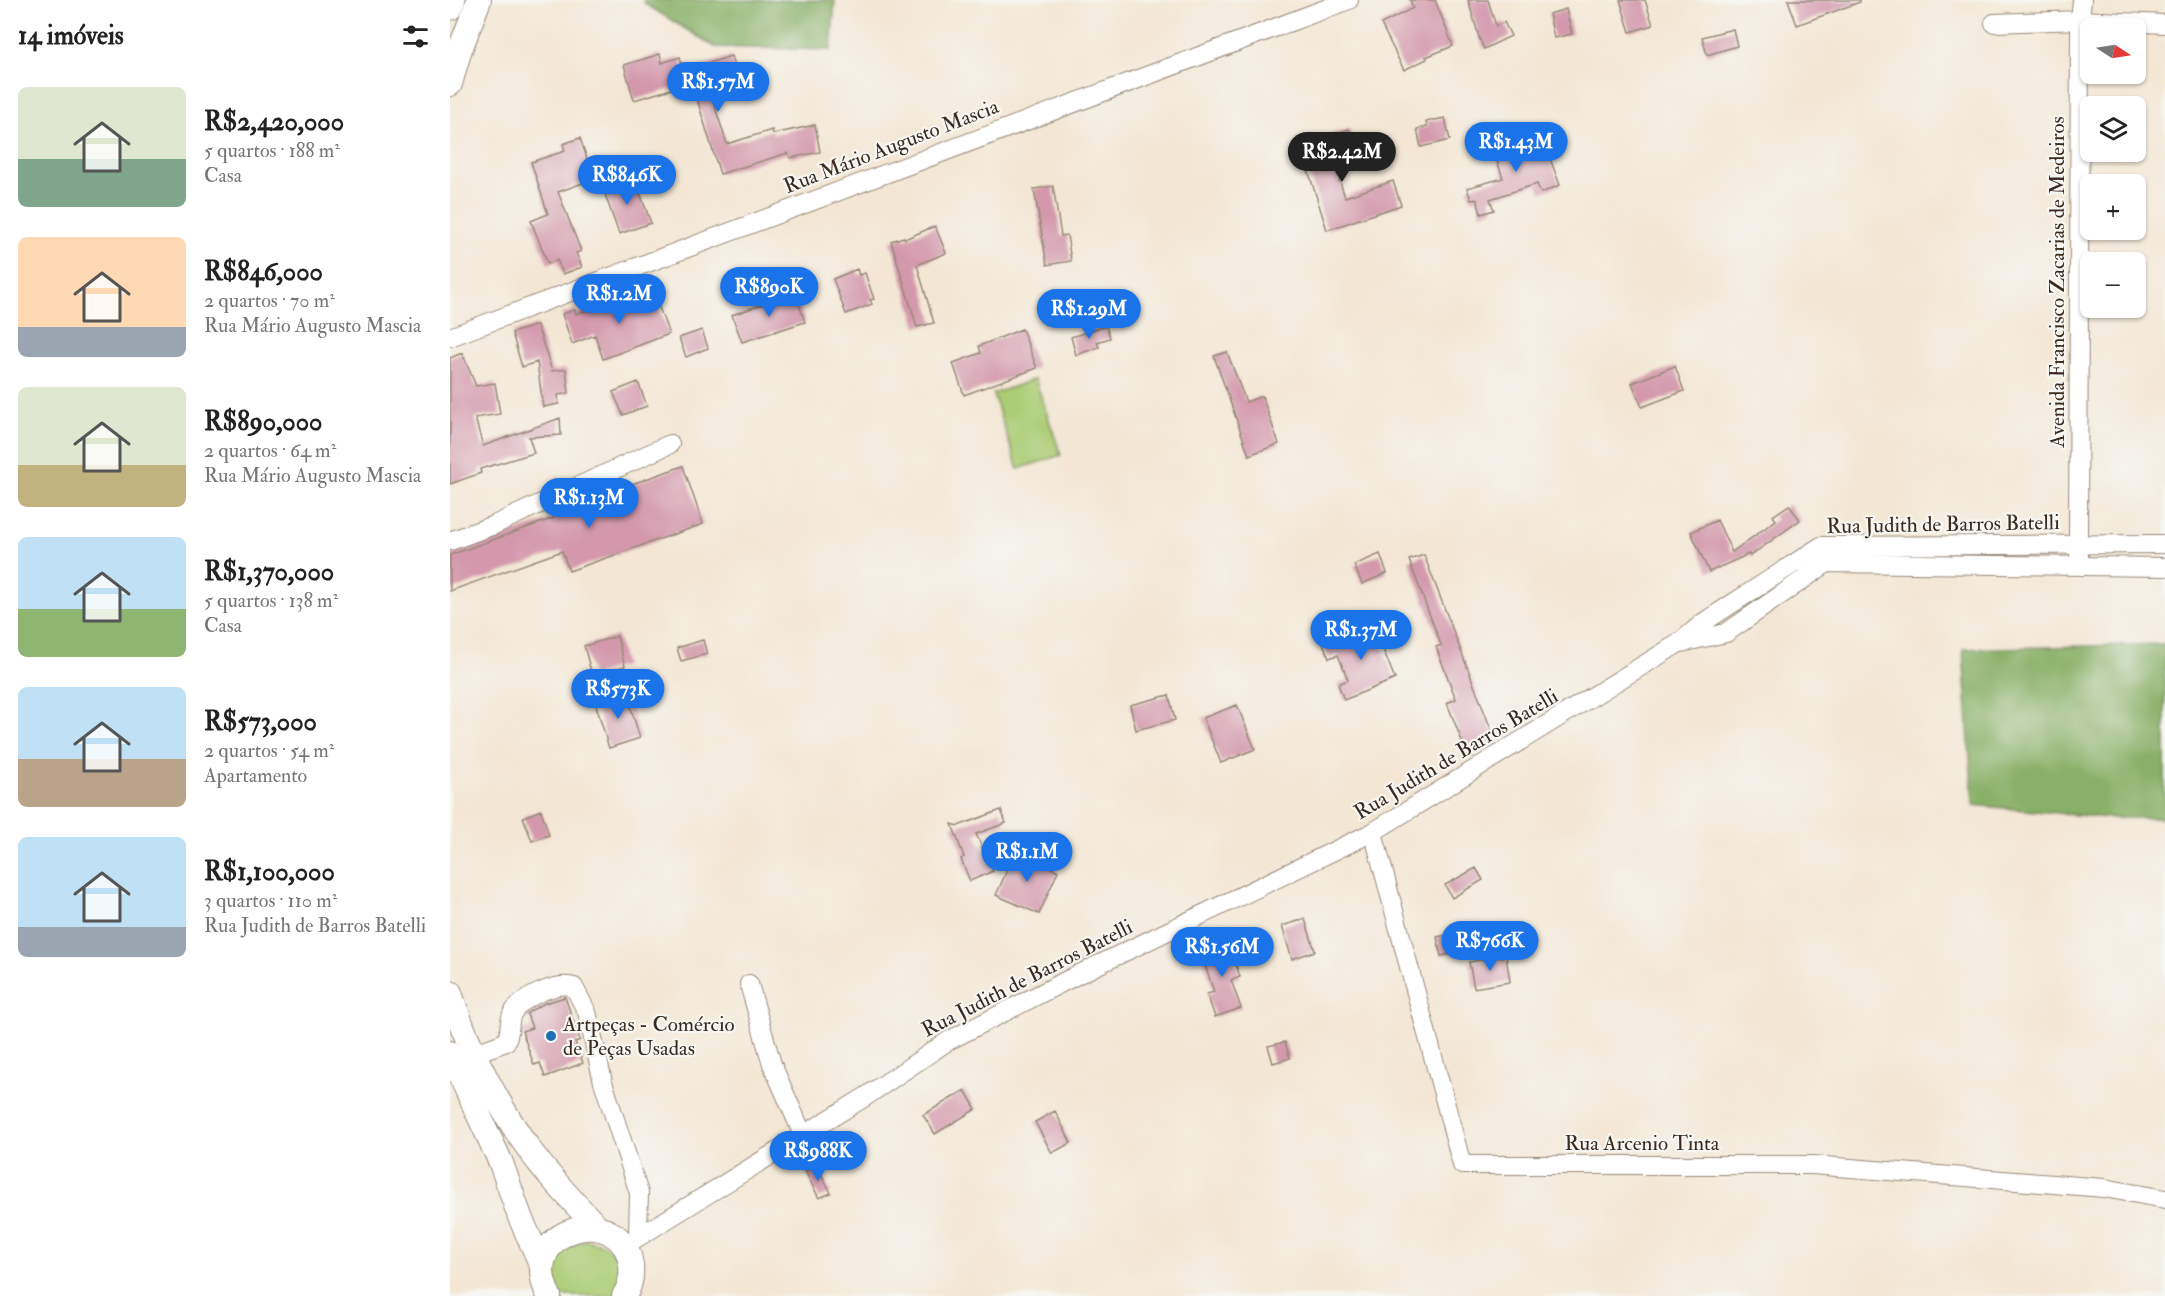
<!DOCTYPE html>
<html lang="pt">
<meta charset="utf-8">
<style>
body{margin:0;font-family:"IM FELL Double Pica",serif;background:#f6f6f6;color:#222;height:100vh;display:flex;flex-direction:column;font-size:22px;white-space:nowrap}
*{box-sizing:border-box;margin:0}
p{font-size:20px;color:#767676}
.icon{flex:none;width:33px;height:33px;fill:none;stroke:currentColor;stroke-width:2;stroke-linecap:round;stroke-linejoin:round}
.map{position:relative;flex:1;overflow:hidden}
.drawer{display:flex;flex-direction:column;background:#fff;width:450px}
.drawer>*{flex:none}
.needle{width:39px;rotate:102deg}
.buttons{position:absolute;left:1630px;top:18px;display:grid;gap:12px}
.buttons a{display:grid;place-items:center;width:66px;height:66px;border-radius:9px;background:#fff;box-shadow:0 2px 4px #0004;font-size:30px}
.price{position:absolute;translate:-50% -51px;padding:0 14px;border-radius:21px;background:#1a73e8;color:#fff;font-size:20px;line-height:39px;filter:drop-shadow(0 2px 3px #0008)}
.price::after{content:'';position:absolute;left:50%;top:36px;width:18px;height:14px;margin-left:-9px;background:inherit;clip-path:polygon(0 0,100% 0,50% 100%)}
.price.selected{background:#222;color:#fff}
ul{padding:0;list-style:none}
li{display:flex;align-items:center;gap:18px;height:150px;padding:0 18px}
li span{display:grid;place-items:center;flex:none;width:168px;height:120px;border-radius:9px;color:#555}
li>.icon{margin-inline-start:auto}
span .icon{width:72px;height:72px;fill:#fffc;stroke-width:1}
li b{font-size:26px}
h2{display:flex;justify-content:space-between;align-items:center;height:72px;padding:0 18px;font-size:26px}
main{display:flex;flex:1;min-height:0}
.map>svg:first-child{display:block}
.green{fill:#abcd76;stroke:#737c4a;stroke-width:1.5}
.forest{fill:#88b067;stroke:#626d42;stroke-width:1.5}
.building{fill:#d398ac}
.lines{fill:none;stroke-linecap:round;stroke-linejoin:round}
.minor-casing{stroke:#978879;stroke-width:20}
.major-casing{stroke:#978879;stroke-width:26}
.minor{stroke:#fff;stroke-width:18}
.major{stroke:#fff;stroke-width:24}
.poi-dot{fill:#1f6fb2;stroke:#f6f6f2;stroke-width:2}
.labels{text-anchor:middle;stroke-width:4.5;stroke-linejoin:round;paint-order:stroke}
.street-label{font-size:21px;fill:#3b2a1e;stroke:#f6f6f2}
.poi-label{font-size:21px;fill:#3b2a1e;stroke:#f6f6f2;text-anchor:start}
</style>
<main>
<section class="drawer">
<h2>14 imóveis<svg class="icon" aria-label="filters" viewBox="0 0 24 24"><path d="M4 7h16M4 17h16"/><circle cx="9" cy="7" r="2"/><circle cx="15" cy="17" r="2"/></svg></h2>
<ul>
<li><span style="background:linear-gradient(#dfe7d0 60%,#7fa58c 0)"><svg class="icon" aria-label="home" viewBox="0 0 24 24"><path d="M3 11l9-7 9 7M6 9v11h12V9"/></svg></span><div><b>R$2,420,000</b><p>5 quartos · 188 m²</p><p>Casa</p></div></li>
<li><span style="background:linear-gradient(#ffd9b3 75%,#9aa5b1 0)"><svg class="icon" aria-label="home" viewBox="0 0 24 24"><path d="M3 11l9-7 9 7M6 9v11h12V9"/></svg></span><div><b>R$846,000</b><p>2 quartos · 70 m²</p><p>Rua Mário Augusto Mascia</p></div></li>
<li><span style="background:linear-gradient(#dfe7d0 65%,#c2b280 0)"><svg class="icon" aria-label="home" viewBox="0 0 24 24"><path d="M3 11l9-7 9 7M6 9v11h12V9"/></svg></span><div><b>R$890,000</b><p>2 quartos · 64 m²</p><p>Rua Mário Augusto Mascia</p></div></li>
<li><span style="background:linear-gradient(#bfe0f5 60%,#8fb573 0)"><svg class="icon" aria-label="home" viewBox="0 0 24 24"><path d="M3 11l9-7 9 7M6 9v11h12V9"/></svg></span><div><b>R$1,370,000</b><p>5 quartos · 138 m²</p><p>Casa</p></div></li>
<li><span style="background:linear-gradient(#bfe0f5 60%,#b9a48a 0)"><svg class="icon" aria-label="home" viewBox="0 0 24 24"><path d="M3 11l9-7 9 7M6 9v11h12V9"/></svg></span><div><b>R$573,000</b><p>2 quartos · 54 m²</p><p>Apartamento</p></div></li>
<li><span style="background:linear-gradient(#bfe0f5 75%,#9aa5b1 0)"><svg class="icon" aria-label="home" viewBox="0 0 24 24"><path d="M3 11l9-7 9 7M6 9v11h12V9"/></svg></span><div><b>R$1,100,000</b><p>3 quartos · 110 m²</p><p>Rua Judith de Barros Batelli</p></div></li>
</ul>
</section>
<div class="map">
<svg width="1715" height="1296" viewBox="0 0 1715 1296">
<rect width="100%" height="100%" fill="#f6f6f2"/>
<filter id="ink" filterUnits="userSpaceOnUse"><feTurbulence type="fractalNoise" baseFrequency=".0167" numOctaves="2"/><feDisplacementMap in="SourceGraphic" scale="12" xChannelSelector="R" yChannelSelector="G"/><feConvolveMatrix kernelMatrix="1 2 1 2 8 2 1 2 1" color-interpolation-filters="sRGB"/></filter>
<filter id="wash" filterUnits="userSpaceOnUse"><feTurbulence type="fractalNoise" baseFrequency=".008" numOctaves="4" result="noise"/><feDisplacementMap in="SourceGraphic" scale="24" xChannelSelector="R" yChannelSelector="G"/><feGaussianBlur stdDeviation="1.35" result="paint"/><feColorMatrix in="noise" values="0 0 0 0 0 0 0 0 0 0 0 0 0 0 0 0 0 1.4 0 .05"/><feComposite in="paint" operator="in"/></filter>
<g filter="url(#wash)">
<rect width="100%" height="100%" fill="#f3e7d4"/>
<path class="green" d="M585,379L611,455L568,469L543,394Z
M136,1240L154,1245L168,1258L173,1276L166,1296H107C105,1290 101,1283 101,1277C101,1255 118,1246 136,1240Z"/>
<path class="forest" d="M193,0H385L381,50L265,47L195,4Z
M1715,644V818H1657L1523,805L1513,649Z"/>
<g id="blocks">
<path class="building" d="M960,0H985L1003,46L976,57L977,59L954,70L931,24L963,8Z
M1018,0H1038L1046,26L1054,22L1061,36L1034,49L1030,40Z
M1170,0H1195L1203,25L1180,32Z
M1338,0H1410V2L1347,25Z
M1116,9L1122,34L1104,38L1099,14Z
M1283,29L1287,46L1257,55L1252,37Z
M210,54L212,63L230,57L234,71L281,56L285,70L256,79L277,144L322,130L323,134L365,125L370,152L340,158L338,153L270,174L242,83L184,100L174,65Z
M995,118L1000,140L971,147L967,129L977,127L976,122Z
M899,129L907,153L883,161L895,197L943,181L951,205L877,230L850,145Z
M1054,136L1060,152L1093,140L1110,185L1091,193L1087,184L1040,199L1044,210L1031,214L1027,199L1021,200L1017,188L1053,178L1040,141Z
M130,138L144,179L108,192L131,251L126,253L132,267L113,274L107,260L98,264L81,221L98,214L81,162L115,151L113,144Z
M184,177L201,223L169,234L153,189Z
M603,186L611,236L617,235L621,261L597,265L584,189Z
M485,226L496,253L467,265L484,323L467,327L441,241L454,237L455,239Z
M407,269L409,275L415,273L424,299L420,300L422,304L396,314L383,279Z
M203,291L219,334L153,359L145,335L122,344L112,314L125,310L126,314L159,303L160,307Z
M345,293L355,322L292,342L282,315Z
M87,325L102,371L116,369L119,393L108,395L109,404L93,407L87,362L72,367L62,333Z
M656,326L660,338L647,342L649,347L626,355L621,337Z
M572,329L587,368L514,395L503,363L531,353L529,346Z
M252,330L258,348L236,357L229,338Z
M777,352L796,402L812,396L829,444L799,455L764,356Z
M12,353L26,386L45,383L50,414L25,418L33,446L110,418L111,435L79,437L84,453L30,469L31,473L0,484V358Z
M1225,366L1234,391L1192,407L1182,383Z
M188,382L197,406L173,415L163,392Z
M233,466L253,524L119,571L112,551L0,591V555L104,518L102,512Z
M1339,505L1350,520L1300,556L1299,554L1259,572L1241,532L1267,520L1282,552L1326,520L1323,516Z
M930,554L937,573L912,584L904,565Z
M974,555L1044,737L1015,749L997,703L1006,699L986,647L991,645L959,560Z
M923,624L945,679L894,700L888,684L898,680L888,655L879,658L873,643Z
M167,636L175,666L142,675L134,646Z
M253,640L257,654L231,661L227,648Z
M176,692L190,738L159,748L145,702Z
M719,695L725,720L686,730L680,705Z
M787,705L805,749L771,763L753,718Z
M91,810L99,835L82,841L73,817Z
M551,810L556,823L526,834L543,871L520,881L511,859L514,857L502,824L508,826Z
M565,852L608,871L589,914L546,895Z
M1026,868L1033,880L1002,898L995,885Z
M855,919L865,951L842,959L832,926Z
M1014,931L1018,950L991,956L987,937Z
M778,940L790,977L781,980L791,1008L765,1017L757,994L764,992L750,950Z
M1056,956L1060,982L1024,988L1019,962Z
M115,997L130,1040L125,1042L133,1063L95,1077L90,1063L84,1065L72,1031L82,1028L77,1014L80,1011L95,1003Z
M835,1042L840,1058L823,1063L818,1046Z
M515,1090L526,1109L485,1134L473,1115Z
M605,1111L621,1143L602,1153L585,1122Z
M367,1165L381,1193L369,1198L355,1171Z"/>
</g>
</g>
<g filter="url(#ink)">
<use href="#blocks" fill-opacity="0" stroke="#978879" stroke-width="1.5"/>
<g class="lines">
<defs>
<path id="minor" d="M1544,23L1630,20L1715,24
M0,337L899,0
M0,541L44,525L220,444
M1630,565L1628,544L1630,20L1632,0
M1231,643L1276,633L1377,563L1715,567
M923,832L1012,1165H1362L1654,1188L1715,1199
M299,984L322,1064L353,1135
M25,1053L56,1042C61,1033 58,1023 62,1014C71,998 107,981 124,987L137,1012L153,1082L189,1193L188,1236
M174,1246L415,1097L498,1041L625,976L923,832L1229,643L1254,622L1371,546L1715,544"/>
<path id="major" d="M0,8L3,0
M0,84L9,52L29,0
M0,993C18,1048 49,1109 84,1156C103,1181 126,1205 148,1228
M0,1053L51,1163L70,1217L92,1266
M99,1296C64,1227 173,1200 181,1265C182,1276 180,1287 174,1296"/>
</defs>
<use href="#minor" class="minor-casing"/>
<use href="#major" class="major-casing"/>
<use href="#minor" class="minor"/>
<use href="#major" class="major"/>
</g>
</g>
<circle class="poi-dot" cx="101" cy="1036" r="6"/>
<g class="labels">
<g class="street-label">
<text transform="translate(441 146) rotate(-21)" y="7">Rua Mário Augusto Mascia</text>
<text transform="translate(1607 282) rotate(-90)" y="7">Avenida Francisco Zacarias de Medeiros</text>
<text transform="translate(1493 524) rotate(-1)" y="7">Rua Judith de Barros Batelli</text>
<text transform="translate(1006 754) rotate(-31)" y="7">Rua Judith de Barros Batelli</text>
<text transform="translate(577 978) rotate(-27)" y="7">Rua Judith de Barros Batelli</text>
<text x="1192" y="1150">Rua Arcenio Tinta</text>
</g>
<g class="poi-label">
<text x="113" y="1031">Artpeças - Comércio<tspan x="113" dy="24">de Peças Usadas</tspan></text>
</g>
</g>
</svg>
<div class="buttons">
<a><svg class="needle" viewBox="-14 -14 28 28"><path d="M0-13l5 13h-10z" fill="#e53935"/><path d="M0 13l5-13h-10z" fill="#767676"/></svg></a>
<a><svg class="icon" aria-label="layers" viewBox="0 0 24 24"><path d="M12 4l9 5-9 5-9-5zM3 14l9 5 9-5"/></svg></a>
<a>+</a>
<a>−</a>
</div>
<b class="price" style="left:268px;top:113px">R$1.57M</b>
<b class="price" style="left:1066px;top:173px">R$1.43M</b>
<b class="price selected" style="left:892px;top:183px">R$2.42M</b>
<b class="price" style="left:177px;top:206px">R$846K</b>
<b class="price" style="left:319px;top:318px">R$890K</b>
<b class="price" style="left:169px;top:325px">R$1.2M</b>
<b class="price" style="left:639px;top:340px">R$1.29M</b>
<b class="price" style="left:139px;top:529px">R$1.13M</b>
<b class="price" style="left:911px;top:661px">R$1.37M</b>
<b class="price" style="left:168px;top:720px">R$573K</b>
<b class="price" style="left:577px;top:883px">R$1.1M</b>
<b class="price" style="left:1040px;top:972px">R$766K</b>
<b class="price" style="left:772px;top:978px">R$1.56M</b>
<b class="price" style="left:368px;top:1182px">R$988K</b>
</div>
</main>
